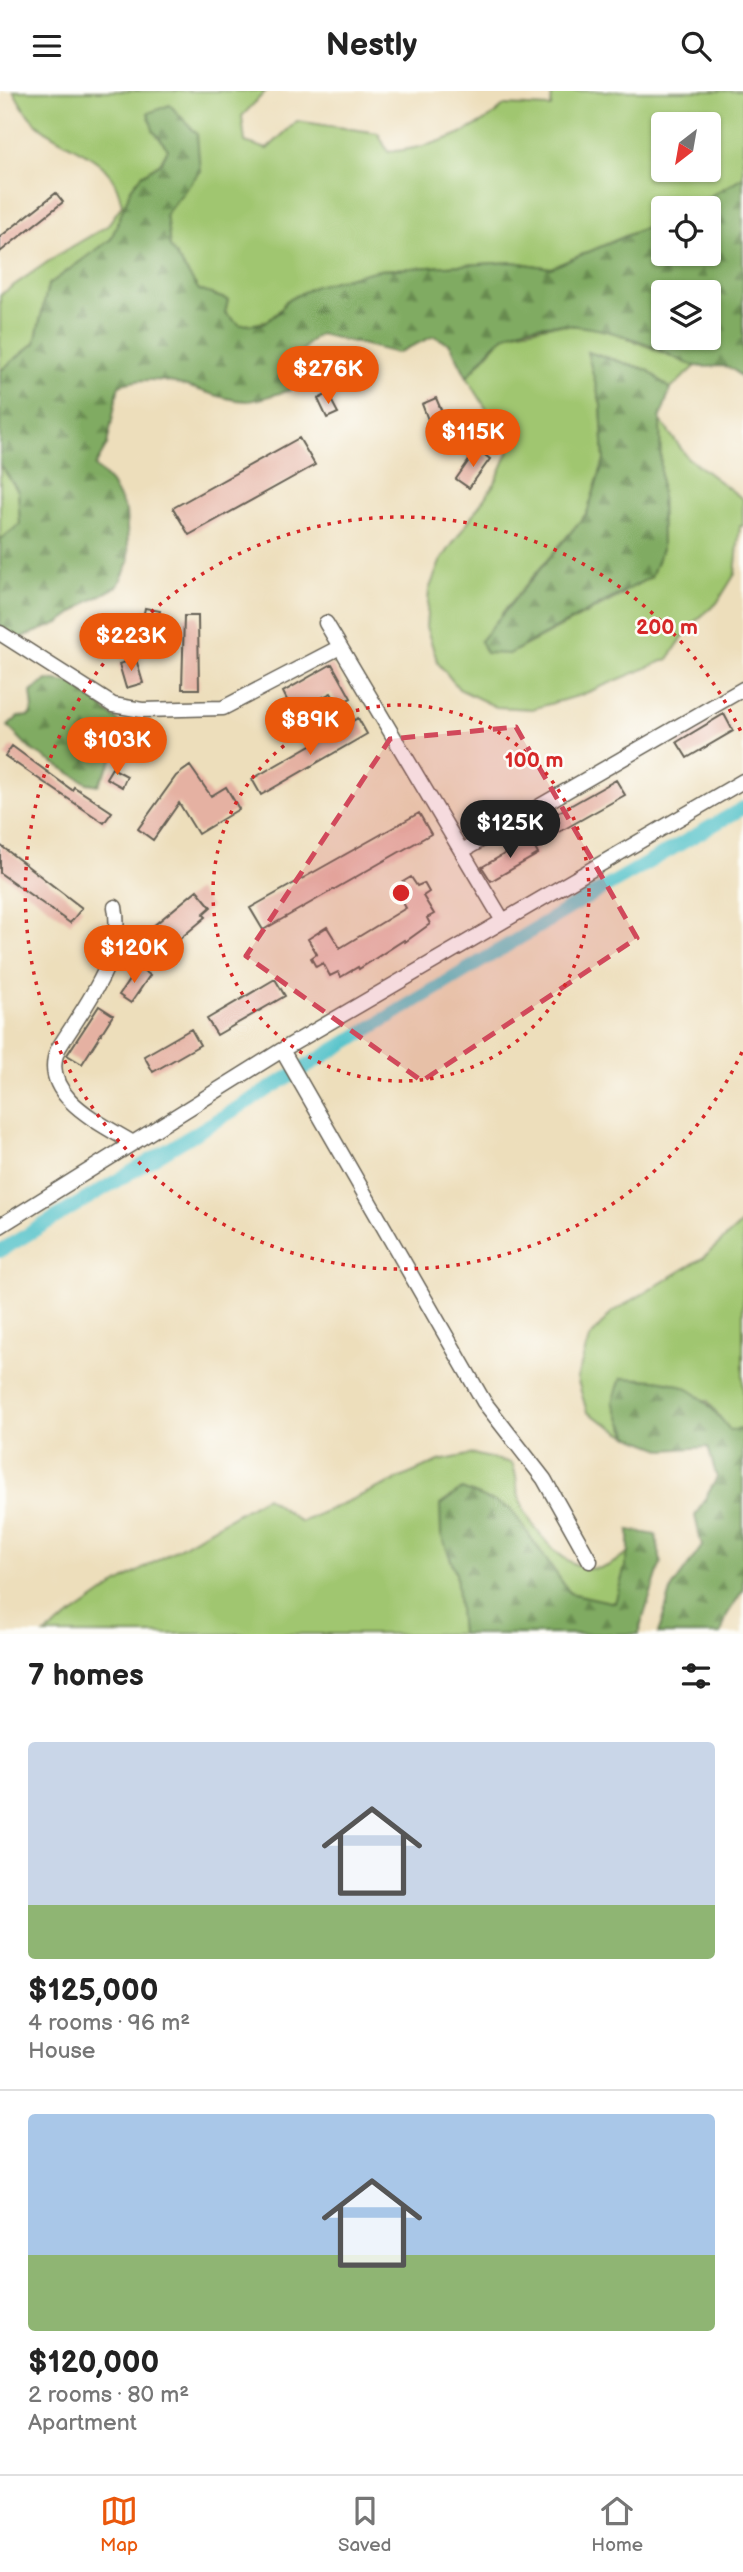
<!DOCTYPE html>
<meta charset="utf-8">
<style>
body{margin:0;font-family:"Balsamiq Sans",sans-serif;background:#f6f6f6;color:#222;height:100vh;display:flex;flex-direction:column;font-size:26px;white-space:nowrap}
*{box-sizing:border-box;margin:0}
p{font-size:23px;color:#767676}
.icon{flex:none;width:38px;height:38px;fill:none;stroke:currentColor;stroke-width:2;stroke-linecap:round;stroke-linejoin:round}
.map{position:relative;height:1543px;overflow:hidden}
.side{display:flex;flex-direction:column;background:#fff;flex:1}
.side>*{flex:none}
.needle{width:46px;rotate:211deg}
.fabs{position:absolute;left:651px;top:21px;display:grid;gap:14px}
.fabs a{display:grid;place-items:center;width:70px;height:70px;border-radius:7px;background:#fff;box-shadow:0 2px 5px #0004;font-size:35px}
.price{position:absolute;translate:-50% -60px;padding:0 16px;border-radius:24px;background:#ea580c;color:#fff;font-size:23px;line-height:46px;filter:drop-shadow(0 2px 4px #0008)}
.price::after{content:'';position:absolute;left:50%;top:42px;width:21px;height:16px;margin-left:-10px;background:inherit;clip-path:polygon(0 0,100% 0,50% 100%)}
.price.current{background:#222;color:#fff}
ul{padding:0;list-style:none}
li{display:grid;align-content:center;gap:14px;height:371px;padding:0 28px}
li+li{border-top:2px solid #e0e0e0}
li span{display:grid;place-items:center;height:217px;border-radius:7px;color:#555}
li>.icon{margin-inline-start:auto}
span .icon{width:126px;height:126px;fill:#fffc;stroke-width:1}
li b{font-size:30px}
h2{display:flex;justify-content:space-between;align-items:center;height:84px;padding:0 28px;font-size:30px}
header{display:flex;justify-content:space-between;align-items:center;height:91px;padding:0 28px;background:#fff;font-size:32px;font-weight:800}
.dock{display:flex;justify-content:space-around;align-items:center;height:98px;border-top:2px solid #e0e0e0;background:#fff;font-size:19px;color:#767676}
.dock a{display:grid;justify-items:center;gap:4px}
.dock .current{color:#ea580c}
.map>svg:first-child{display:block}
.green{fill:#a0c670;stroke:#5e7146;stroke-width:2;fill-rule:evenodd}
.forest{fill:url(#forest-firs);stroke:#4e643f;stroke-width:2;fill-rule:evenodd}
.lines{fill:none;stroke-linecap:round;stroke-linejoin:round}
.canal{stroke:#56c3ca;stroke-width:14}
.building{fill:#e5b1a2}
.minor-casing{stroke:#656054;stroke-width:17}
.minor{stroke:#fff;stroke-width:14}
.marked{fill:#d1495b;fill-opacity:0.2;stroke:#d1495b;stroke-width:5;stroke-dasharray:14 9;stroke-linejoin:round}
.ring{fill:none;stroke:#d62828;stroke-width:3.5;stroke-dasharray:3.5 7}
.centre{fill:#d62828;stroke:#fdfcf7;stroke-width:3.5}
.ring-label{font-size:21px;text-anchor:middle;font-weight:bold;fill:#d62828;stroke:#fdfcf7;stroke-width:5;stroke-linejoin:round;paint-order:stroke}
</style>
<header><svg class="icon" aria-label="menu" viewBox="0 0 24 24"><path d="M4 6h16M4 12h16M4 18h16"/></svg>Nestly<svg class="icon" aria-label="search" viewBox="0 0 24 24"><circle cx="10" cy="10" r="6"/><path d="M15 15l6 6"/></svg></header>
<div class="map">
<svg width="743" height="1543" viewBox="0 0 743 1543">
<defs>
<pattern id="forest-firs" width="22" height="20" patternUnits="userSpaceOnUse" patternTransform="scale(1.75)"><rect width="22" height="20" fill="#80ab62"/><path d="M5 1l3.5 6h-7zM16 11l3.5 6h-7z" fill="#688a50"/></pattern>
</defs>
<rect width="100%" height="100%" fill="#fdfcf7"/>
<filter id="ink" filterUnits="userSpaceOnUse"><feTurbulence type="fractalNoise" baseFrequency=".0143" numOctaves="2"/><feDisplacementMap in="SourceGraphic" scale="14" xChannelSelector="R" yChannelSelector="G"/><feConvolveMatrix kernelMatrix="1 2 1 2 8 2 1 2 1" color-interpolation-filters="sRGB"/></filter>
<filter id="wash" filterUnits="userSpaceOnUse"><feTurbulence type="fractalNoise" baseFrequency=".00686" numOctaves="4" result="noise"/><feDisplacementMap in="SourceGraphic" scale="28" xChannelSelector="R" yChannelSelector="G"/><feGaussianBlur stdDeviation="1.57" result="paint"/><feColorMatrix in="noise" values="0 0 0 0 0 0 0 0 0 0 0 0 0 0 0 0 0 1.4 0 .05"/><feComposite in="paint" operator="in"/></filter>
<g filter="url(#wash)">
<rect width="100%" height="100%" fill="#eddebb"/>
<path class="green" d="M13,0H266L242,25L245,51L267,58L297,30L378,42L388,61C429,57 475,42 505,14L551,16L552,0H743V86L690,117H663V129L551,177L513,171L378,179L286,210C274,230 262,234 240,234L225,222L228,209L199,199L170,156L166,123L200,80L153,39L168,58L160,72L142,84L131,98L111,148L48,194L35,252L0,280V204L56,165L107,135L122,114C111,56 64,63 31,27C24,20 19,9 13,0ZM663,33H709V79H663Z
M553,234L600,236L696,275L670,298L648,279L588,261L601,314L604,369L587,422L502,522L509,563L622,504L662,458L660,329L688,367L743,408V435H740L735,483L717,512L692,533L668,568L581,604L532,618L496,616L459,598L438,572L426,536L429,499L440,471L495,392L510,357L467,286L499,250L510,242Z
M0,373L18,400L20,434L0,449Z
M743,1131V1338L730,1340L707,1309L613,1311L628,1345L587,1321L577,1287L589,1248L611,1222L704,1166Z
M473,1363L512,1372C519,1388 515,1396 520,1408C530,1438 566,1483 601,1477C610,1476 620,1467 629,1461L615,1513L570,1502L510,1417L441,1443L456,1482L462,1543H45L115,1494L266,1406L301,1431L439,1370Z"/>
<path class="forest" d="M170,14L197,43L200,80L166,123L170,156L199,199L228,209L225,222L240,234L263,233L279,221L286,210L315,195L378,179L513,171L551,177L663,129V163H709V117H690L743,86V289C728,267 716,279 696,275C680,272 663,259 647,253C610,238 545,223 507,244C491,253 479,273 467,286L450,253L434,245L397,262L320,243C298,256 295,275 290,299C277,302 260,310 247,310C202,308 171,277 119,294L107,354L95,375L111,392L126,420L129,471L118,495L88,511L59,532L18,548L0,537V449L20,433L18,400L0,373V280L35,252L48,194L111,148L131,98L142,84L161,72L168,58L153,39L148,22ZM663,201H709V247H663Z
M587,261L648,279L670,298L660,329L662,458L651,486L509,563L486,562L480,550L587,422L604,369L601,314Z
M47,589L72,592L124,635L131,649L116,658C113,672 105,680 98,694L87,692L30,658L8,635L18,626L29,625L33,617L31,601Z
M621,1287C680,1289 693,1292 730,1339L743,1338V1499L727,1524L721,1543H658L672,1497L702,1455L695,1425L717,1387L708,1356L664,1359L628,1345L613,1311Z
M462,1398L510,1417L570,1502L615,1512L629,1461V1439L656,1444L661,1471L638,1543H461L456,1482L441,1443L440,1414Z"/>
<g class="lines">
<path class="canal" d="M0,1160L571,816L743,717"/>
</g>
<g id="blocks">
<path class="building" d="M56,102L63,111L0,161V146Z
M328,303L338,322L327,327L318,308Z
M436,307L445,328L430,334L422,313Z
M299,347L315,374L189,444L173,417Z
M477,358L490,368L469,397L456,388Z
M145,517L160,520L152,559L137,556Z
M184,525H198L199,598H182Z
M136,568L143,592L126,597L119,573Z
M332,573L351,607L338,614L331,602L293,621L283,601Z
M724,623L733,640L687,667L677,651Z
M358,627L367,643L261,704L252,688Z
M12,655L72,699L74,696L112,721L104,732L5,665Z
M190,675L211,705L226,696L239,718L198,743L179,712L153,749L138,738L176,685Z
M112,677L127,685L122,696L106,687Z
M616,689L625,704L554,744L545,729Z
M419,722L431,743L263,839L250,817Z
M530,748L538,763L491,790L482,776Z
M0,754L82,817L70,832L0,782Z
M411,786L417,795L424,792L429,801L423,805L434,823L427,827L430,833L405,851L404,849L359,878L358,876L341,886L338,881L330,885L323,872L316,876L311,867L317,863L308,848L327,836L340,857L406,817L394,796Z
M197,799L211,816L203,823L206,826L169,857L166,853L160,858L146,841Z
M138,876L150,884L131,912L119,904Z
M275,888L285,905L217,944L207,928Z
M99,915L113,924L82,973L67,964Z
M191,938L200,954L153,981L144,965Z"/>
</g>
</g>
<g filter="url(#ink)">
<use href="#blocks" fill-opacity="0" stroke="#656054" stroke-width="2"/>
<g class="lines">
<defs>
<path id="minor" d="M326,532L503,830
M0,542L113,614L142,619L223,617L340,556
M462,760L743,598
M115,816C125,867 83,917 58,958C38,1004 100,1032 133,1052
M282,959L484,1311L544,1388L590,1470
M0,1135L282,959L743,690"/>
</defs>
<use href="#minor" class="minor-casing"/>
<use href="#minor" class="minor"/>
</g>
</g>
<path class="marked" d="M516,636L637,847L422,990L246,865L390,648Z"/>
<g class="ring">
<circle cx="401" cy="802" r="188"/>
<path d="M742 961A376 376 0 1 1 742 643"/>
</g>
<circle cx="401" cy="802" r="10" class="centre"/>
<g class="ring-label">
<text x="667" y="543">200 m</text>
<text x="534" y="676">100 m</text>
</g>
</svg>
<div class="fabs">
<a><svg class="needle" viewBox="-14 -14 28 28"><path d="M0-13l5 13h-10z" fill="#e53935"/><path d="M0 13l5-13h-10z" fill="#767676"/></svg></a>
<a><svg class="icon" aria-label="locate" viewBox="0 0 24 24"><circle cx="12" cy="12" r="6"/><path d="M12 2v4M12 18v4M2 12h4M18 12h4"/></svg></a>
<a><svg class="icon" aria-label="layers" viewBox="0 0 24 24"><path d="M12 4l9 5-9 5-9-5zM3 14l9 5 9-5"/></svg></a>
</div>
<b class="price" style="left:328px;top:315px">$276K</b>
<b class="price" style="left:473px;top:378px">$115K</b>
<b class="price" style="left:131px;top:582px">$223K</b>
<b class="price" style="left:310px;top:666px">$89K</b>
<b class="price" style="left:117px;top:686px">$103K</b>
<b class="price current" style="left:510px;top:769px">$125K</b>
<b class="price" style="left:134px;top:894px">$120K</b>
</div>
<section class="side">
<h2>7 homes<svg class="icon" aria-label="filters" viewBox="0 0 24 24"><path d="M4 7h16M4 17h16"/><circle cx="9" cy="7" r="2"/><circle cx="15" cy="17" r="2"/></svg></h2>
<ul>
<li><span style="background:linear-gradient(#c9d6e8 75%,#8fb573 0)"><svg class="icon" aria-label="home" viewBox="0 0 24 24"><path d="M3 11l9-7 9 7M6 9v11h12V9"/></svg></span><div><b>$125,000</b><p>4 rooms · 96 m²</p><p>House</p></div></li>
<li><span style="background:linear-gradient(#a9c7e8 65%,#8fb573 0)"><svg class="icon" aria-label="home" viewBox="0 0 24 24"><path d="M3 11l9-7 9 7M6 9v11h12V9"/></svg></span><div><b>$120,000</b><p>2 rooms · 80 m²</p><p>Apartment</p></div></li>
</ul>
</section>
<nav class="dock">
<a class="current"><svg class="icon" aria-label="map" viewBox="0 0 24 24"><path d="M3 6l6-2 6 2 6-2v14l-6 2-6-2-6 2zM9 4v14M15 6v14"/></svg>Map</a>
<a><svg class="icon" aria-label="saved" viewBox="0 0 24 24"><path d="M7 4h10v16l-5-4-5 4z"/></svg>Saved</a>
<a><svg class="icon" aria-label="home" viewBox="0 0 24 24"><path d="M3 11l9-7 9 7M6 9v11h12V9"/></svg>Home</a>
</nav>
